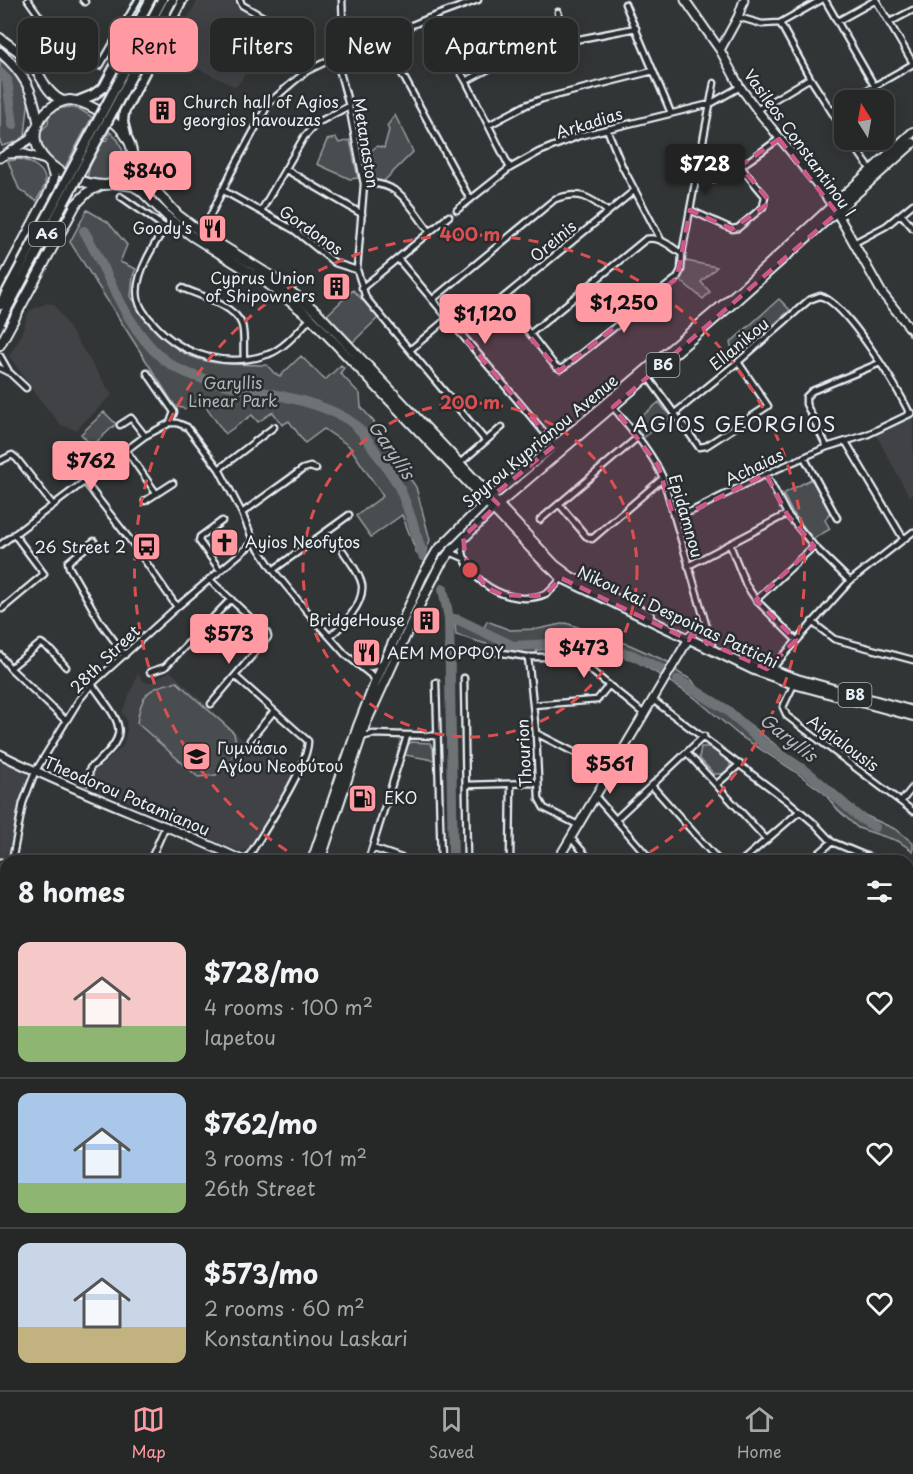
<!DOCTYPE html>
<meta charset="utf-8">
<style>
body{margin:0;font-family:"Playpen Sans",sans-serif;background:#323434;color:#f1f3f6;height:100vh;display:flex;flex-direction:column;font-size:22px;white-space:nowrap}
*{box-sizing:border-box;margin:0}
p{font-size:20px;color:#a4a6a8}
.icon{flex:none;width:33px;height:33px;fill:none;stroke:currentColor;stroke-width:2;stroke-linecap:round;stroke-linejoin:round}
.map{position:relative;flex:1;overflow:hidden}
.panel{position:absolute;left:0px;top:855px;width:914px;height:536px;display:flex;flex-direction:column;background:#262828;border-radius:18px 18px 0 0;box-shadow:0 3px 15px #0003,0 0 0 2px #424445}
.panel>*{flex:none}
.top-card{position:absolute;left:18px;top:18px;width:600px;height:54px;display:flex;gap:12px}
.needle{width:39px;rotate:349deg}
.buttons{position:absolute;left:834px;top:90px;display:grid;gap:12px}
.buttons a{display:grid;place-items:center;width:60px;height:60px;border-radius:12px;background:#262828;box-shadow:0 3px 15px #0003,0 0 0 2px #424445;font-size:30px}
.price{position:absolute;translate:-50% -51px;padding:0 14px;border-radius:6px;background:#ff9aa2;color:#111;font-size:20px;line-height:39px;filter:drop-shadow(0 2px 3px #0008)}
.price::after{content:'';position:absolute;left:50%;top:36px;width:18px;height:14px;margin-left:-9px;background:inherit;clip-path:polygon(0 0,100% 0,50% 100%)}
.price.on{background:#222;color:#fff}
ul{padding:0;list-style:none}
li{display:flex;align-items:center;gap:18px;height:150px;padding:0 18px}
li+li{border-top:2px solid #424445}
li span{display:grid;place-items:center;flex:none;width:168px;height:120px;border-radius:12px;color:#555}
li>.icon{margin-inline-start:auto}
span .icon{width:72px;height:72px;fill:#fffc;stroke-width:1}
li b{font-size:26px}
h2{display:flex;justify-content:space-between;align-items:center;height:72px;padding:0 18px;font-size:26px}
.chip{padding:0 21px;border-radius:12px;background:#262828;box-shadow:0 3px 15px #0003,0 0 0 2px #424445;font-size:21px;line-height:54px}
.chip.on{background:#ff9aa2;color:#111}
.menu{display:flex;justify-content:space-around;align-items:center;height:84px;border-top:2px solid #424445;background:#262828;font-size:16px;color:#a4a6a8}
.menu a{display:grid;justify-items:center;gap:3px}
.menu .on{color:#ff9aa2}
.map>svg:first-child{display:block}
.built{fill:#3f4244}
.green{fill:#494d4f;stroke:#989fa4;stroke-width:1.5}
.lines{fill:none;stroke-linecap:round;stroke-linejoin:round}
.river{stroke:#6e7376;stroke-width:10}
.street-casing{stroke:#e8f1f8;stroke-width:9}
.secondary-casing{stroke:#e8f1f8;stroke-width:11}
.primary-casing{stroke:#e8f1f8;stroke-width:12}
.highway-casing{stroke:#e8f1f8;stroke-width:13}
.street{stroke:#2a2d2e;stroke-width:4.5}
.secondary{stroke:#2a2d2e;stroke-width:7}
.primary{stroke:#2a2d2e;stroke-width:8}
.highway{stroke:#2a2d2e;stroke-width:8}
.highway-bridge-casing{stroke:#e8f1f8;stroke-width:13;stroke-linecap:butt}
.highway-bridge{stroke:#2a2d2e;stroke-width:8}
.marked{fill:#cd598a;fill-opacity:0.2;stroke:#cd598a;stroke-width:4.5;stroke-dasharray:12 8;stroke-linejoin:round}
.ring{fill:none;stroke:#da5052;stroke-width:3;stroke-dasharray:10 8}
.labels{text-anchor:middle;stroke-width:5;stroke-linejoin:round;paint-order:stroke}
.shield{fill:#2a2d2e;stroke:#afb6bb;stroke-width:1.5}
.shield-label{font-size:15px;font-weight:bold;fill:#e8f1f8}
.poi-label{font-size:16px;fill:#e8f1f8;stroke:#2a2d2e;text-anchor:start}
.street-label{font-size:16px;fill:#e8f1f8;stroke:#2a2d2e}
.park-label{font-size:16px;fill:#b0b8bd;stroke:#2a2d2e}
.water-label{font-size:18px;font-style:italic;fill:#b1b8be;stroke:#2a2d2e}
.quarter-label{font-size:20px;letter-spacing:1.5px;fill:#e8f1f8;stroke:#2a2d2e}
.centre{fill:#da5052;stroke:#2a2d2e;stroke-width:3}
.ring-label{font-size:18px;text-anchor:middle;font-weight:bold;fill:#da5052;stroke:#2a2d2e;stroke-width:5;stroke-linejoin:round;paint-order:stroke}
</style>
<div class="map">
<svg width="913" height="1390" viewBox="0 0 913 1390">
<rect width="100%" height="100%" fill="#323536"/>
<filter id="ink" filterUnits="userSpaceOnUse"><feTurbulence type="fractalNoise" baseFrequency=".0167" numOctaves="2"/><feDisplacementMap in="SourceGraphic" scale="12" xChannelSelector="R" yChannelSelector="G"/><feConvolveMatrix kernelMatrix="1 2 1 2 8 2 1 2 1" color-interpolation-filters="sRGB"/></filter>
<g filter="url(#ink)">
<path class="built" d="M198,0H235L236,7L260,19L261,29L273,35L236,87L167,54Z
M47,303L54,304L112,395L76,430L61,425L37,396L9,356L19,340L29,311Z
M913,416V494L909,496L876,435Z
M170,671L252,748L262,739L295,770L278,805L253,843L245,851H238L113,795L101,794L92,783V775L96,768L103,764L123,746L127,730L126,719L122,713L138,673L142,680L148,683L152,682Z
M0,759L30,772L8,860L0,858Z
M758,1384L760,1390H632L629,1385Z"/>
<path class="green" d="M255,26L268,35L251,55L239,45Z
M0,60L10,68L29,96L25,136L16,142L2,146L0,141Z
M70,107L81,110L92,117L64,169C46,159 41,153 38,134L48,124L49,112L57,109Z
M395,115L413,152L383,182L370,181L366,176L360,147L372,150L377,146L384,148L389,130L387,126Z
M110,132L118,140L125,156L115,165L113,177L101,182L86,180C91,168 89,153 100,144C102,141 106,141 108,139Z
M336,138L339,143L350,140L358,178L350,179L317,164L327,140Z
M19,159C31,162 47,169 45,184C44,189 39,196 36,201L19,189L8,161Z
M87,210L108,222L127,245L120,262L136,269L133,276L131,297C145,313 156,332 173,346C198,367 237,364 267,365L274,373L280,376L301,356L325,380L341,365L344,368L340,373L360,394L361,407L374,422L381,437L416,487L430,540L425,553L417,554L402,515L371,537L356,516L383,496L349,446L324,429L305,443L289,421L282,425L273,412L258,422L252,415L225,434L200,398L185,409L175,406L70,242Z
M686,261L717,267L701,282L710,292L703,299L680,280Z
M353,290L379,317L353,342L327,315Z
M779,299L790,310L735,359L730,343Z
M659,402L671,417L642,439L631,425Z
M104,412L116,424L92,446L81,434Z
M811,479L830,512L825,520L830,529L813,539L791,510L783,494Z
M454,616L484,628L487,621L510,630L538,629L566,623L630,645L668,662L679,673L692,680L695,685L748,723L862,814L897,830L913,843V851L898,841L858,828L838,810L824,793L793,770L740,736L695,698L660,675L632,659L581,648L537,650L535,655L520,654L456,635Z
M177,682L234,733L237,748L229,763L216,775L198,777L137,723C141,694 148,687 177,682Z
M411,742L430,743L433,748L434,760L405,755L407,746Z
M701,747H711L730,761V768L723,774H714L699,758Z"/>
<g class="lines">
<path class="river" d="M0,73L7,80L13,125
M84,231C109,273 124,325 162,358C183,376 216,383 242,388C277,395 316,401 347,419C359,426 366,438 374,449C381,460 390,471 397,483C409,506 415,532 423,556
M443,589L449,618L459,620L513,646L572,643L632,655L663,670
M449,618L453,861
M678,680L727,710L763,743L810,774L860,818L875,827
M862,1384L867,1390"/>
<defs>
<path id="street" d="M28,0L76,67L83,64L100,66L138,0
M83,0L85,2
M240,0L242,5L272,22
M342,0L344,53
M825,0L875,87
M625,4L671,113
M558,12L563,42
M738,17L762,24L780,23L821,0
M429,18L466,81L510,168
M838,21L876,0L913,63
M890,22L913,10
M780,23L810,78L844,131
M382,37L470,199
M336,57L349,106L364,184L357,270L366,298L376,310L485,440
M466,81L515,55L533,48L636,28
M850,100L913,64
M757,110L810,78
M831,111L844,104
M489,125L526,105L542,99L653,71
M607,129L622,166L661,240
M850,140L871,170
M285,169L362,214
M697,181C728,181 754,156 779,139
M364,184C400,180 410,207 430,232
M222,190L294,230L335,263L357,270
M120,196L166,228
M457,210L510,168L539,152L579,136L710,104L740,87
M690,210L732,229L738,228L763,207L765,196L740,166
M261,211L304,137L317,123L349,106
M901,214L913,228
M172,221C157,237 133,276 138,299C140,310 148,317 155,325C184,357 228,368 269,354C285,348 299,330 311,318
M202,233L231,173L269,103L292,83L307,71L344,53L429,18L478,0
M854,243L886,226L913,204
M398,259L555,445
M182,288C199,295 236,306 242,325C245,335 243,349 244,359
M362,288L449,216
M432,300L555,199C579,191 589,196 608,212
M500,301L530,334L555,366L560,369L564,367L677,278L681,270L682,254L690,210L714,83
M460,333L635,190
M530,334L646,239C660,236 670,246 682,254
M410,350L448,318
M0,356L8,370
M0,368L10,373L26,388
M147,373L174,412L170,423
M648,377L699,447L706,446L768,406L738,362
M613,407C631,429 651,451 663,478L712,645
M675,413L738,362L809,300L820,296C846,302 898,389 910,414
M120,425L131,418L145,436
M846,442L903,538
M827,447L806,404V397L812,391L880,363
M126,450L156,493
M804,457L837,518
M0,461L12,455L17,459L53,505
M460,463L502,427
M219,469L274,427
M766,474L787,514L814,546L850,581
M85,482L134,545L177,607
M145,501L173,483
M559,504L586,536L592,539L663,478
M242,513L303,469L310,467L316,469
M673,515L692,511L766,474L827,447L866,435L912,413
M540,520L638,437
M94,541L68,562L69,567L101,623L125,655
M462,541C460,579 510,609 545,594C551,592 557,583 562,578
M0,545L145,436L170,423H177L187,427L219,469L242,513L253,540L273,570L305,609L345,654L371,675L375,683
M730,545L746,585L756,600L796,640
M450,552L466,559
M688,566L787,514
M220,570L199,541L200,537L222,521
M273,570L349,515
M209,579L267,633L268,637L211,704
M756,600L814,546
M2,609L44,574L14,534
M812,622L834,639L913,660
M330,636C343,626 364,604 362,585C360,573 349,561 343,551
M489,651L528,657H570L577,659L644,714
M0,655L10,668L65,720
M528,657L536,733L539,799L544,808L578,825
M361,665L370,667L382,664
M10,668L41,643L52,651L66,667
M768,669L776,664L850,581L913,532
M150,672L165,667L231,599
M235,676L308,741C309,766 260,837 246,861
M464,678L467,861
M436,682L441,861
M794,684L783,707L787,716L913,811
M653,700L789,802L815,824L832,842L878,861
M533,705L597,700L609,685
M536,733L611,771
M361,737L373,734L438,736
M250,740L274,711
M687,753L767,840
M88,782L90,768C135,732 120,724 92,684
M717,784L740,764
M466,785L537,783
M652,786L719,861
M595,796L652,861
M901,802L913,787
M616,819L704,736
M571,838L591,861
M372,848L410,861
M12,861L23,803L35,772L79,700L92,684L177,607L254,542
M150,861L166,825
M368,861L407,736
M510,861L511,784
M742,861L800,811
M810,861L832,842
M0,862L6,863
M908,879L913,885
M908,902L913,898
M0,909L6,911
M908,925L913,933
M908,969L913,964
M908,1034L913,1030
M0,1041L6,1021
M908,1102L913,1097
M0,1127L6,1119
M908,1170L913,1177
M0,1187L6,1193
M908,1246L913,1253
M908,1301L913,1297
M0,1310L6,1313
M0,1353L6,1343
M908,1358L913,1354
M0,1362L6,1365
M44,1384L58,1390
M190,1384L206,1390
M434,1384L440,1390
M761,1384L763,1390
M814,1384L821,1390
M167,1390L170,1384
M243,1390L249,1384
M482,1390L488,1384
M552,1390L558,1384
M619,1390L624,1384"/>
<path id="secondary" d="M685,0L720,50L740,87L757,110L820,188L837,213L882,293L913,332
M720,50L738,17L744,0
M9,154L22,153L45,160
M0,158L29,140L35,129
M0,754C79,794 164,823 244,861
M557,861L691,635
M908,1123L913,1124
M0,1251L6,1255
M353,1384L362,1390
M902,1384L909,1390"/>
<path id="primary" d="M0,38C10,46 21,52 30,62C42,75 45,93 63,101
M0,52C24,73 33,90 38,121
M70,100C99,103 153,144 124,175C118,181 113,185 104,185C85,185 59,174 46,160C23,137 41,103 70,100Z
M131,158L138,171L178,215L202,233L268,274L317,312L555,565L571,577L649,615
M113,183L133,186L140,190L172,221L192,236L267,283L311,318L541,559L562,578L754,670L794,684L913,716
M0,285L50,191L54,177L50,164
M0,345L76,204L88,192L102,185
M747,661L797,679L913,711
M312,861L358,726L375,683L422,577L437,551L491,497L588,419L745,286L913,132
M320,861L365,725L420,604L440,565L450,552L493,509L730,306L913,143
M142,1390L145,1384
M154,1390L158,1384"/>
<path id="highway" d="M78,101L93,95L104,87L150,0
M126,134L123,122L124,112L182,0"/>
</defs>
<use href="#street" class="street-casing"/>
<use href="#secondary" class="secondary-casing"/>
<use href="#primary" class="primary-casing"/>
<use href="#highway" class="highway-casing"/>
<use href="#street" class="street"/>
<use href="#secondary" class="secondary"/>
<use href="#primary" class="primary"/>
<use href="#highway" class="highway"/>
<defs>
<path id="highway-bridge" d="M0,305L162,0
M0,322L172,0"/>
</defs>
<use href="#highway-bridge" class="highway-bridge-casing"/>
<use href="#highway-bridge" class="highway-bridge"/>
</g>
</g>
<path class="marked" d="M779,139L837,213L613,407L658,465L673,515L692,511L766,474L787,514L814,546L756,600L796,640L767,669L691,635L689,640L561,578L546,594L535,596L503,595L487,588L466,559L463,537L498,504L491,497L555,445L460,333L500,301L559,371L677,278L690,210L732,229L770,202L740,166Z"/>
<g class="ring">
<circle cx="470" cy="570" r="167"/>
<path d="M302 860A335 335 0 1 1 637 860"/>
</g>
<defs>
<symbol id="building-square" viewBox="-11 -11 22 22"><rect x="-9" y="-9" width="18" height="18" rx="4" fill="#ff9aa2" stroke="#2a2d2e"/><path d="M-4-6H4V6H1V3H-1V6H-4ZM-2.5-4.3h1.7v1.8h-1.7ZM.8-4.3h1.7v1.8H.8ZM-2.5-1h1.7V.8h-1.7ZM.8-1h1.7V.8H.8Z" fill="#111"/></symbol>
<symbol id="restaurant-square" viewBox="-11 -11 22 22"><rect x="-9" y="-9" width="18" height="18" rx="4" fill="#ff9aa2" stroke="#2a2d2e"/><path d="M-5-6h1v4h1v-4h1v4h1v-4h1v5L-1.5 .5V6h-2V.5L-5-1ZM5-6V6H3V1.5H1.5Q1.5-4 5-6Z" fill="#111"/></symbol>
<symbol id="church-square" viewBox="-11 -11 22 22"><rect x="-9" y="-9" width="18" height="18" rx="4" fill="#ff9aa2" stroke="#2a2d2e"/><path d="M-1.2-6h2.4v3.5h3.3v2.4h-3.3V6h-2.4V-.1h-3.3v-2.4h3.3Z" fill="#111"/></symbol>
<symbol id="bus-square" viewBox="-11 -11 22 22"><rect x="-9" y="-9" width="18" height="18" rx="4" fill="#ff9aa2" stroke="#2a2d2e"/><path d="M-5-6H5V4H4V6H2V4H-2V6H-4V4H-5ZM-3.5-4V0h7V-4ZM-3.5 1.2v1.5H-2V1.2ZM2 1.2v1.5H3.5V1.2Z" fill="#111"/></symbol>
<symbol id="school-square" viewBox="-11 -11 22 22"><rect x="-9" y="-9" width="18" height="18" rx="4" fill="#ff9aa2" stroke="#2a2d2e"/><path d="M0-5L7-2L0 1L-7-2ZM-4 1L0 2.5L4 1V4Q0 6-4 4Z" fill="#111"/></symbol>
<symbol id="fuel-square" viewBox="-11 -11 22 22"><rect x="-9" y="-9" width="18" height="18" rx="4" fill="#ff9aa2" stroke="#2a2d2e"/><path d="M-5.5-6h7V0h2V4h1.3V-2.5L3-4.5l.8-.8L6-3V5H2.5V1h-1V6h-7ZM-4.2-4.7v3.2H.2V-4.7Z" fill="#111"/></symbol>
</defs>
<g fill-rule="evenodd">
<use href="#building-square" x="146" y="94" width="33" height="33"/>
<use href="#restaurant-square" x="196" y="212" width="33" height="33"/>
<use href="#building-square" x="320" y="270" width="33" height="33"/>
<use href="#church-square" x="208" y="526" width="33" height="33"/>
<use href="#bus-square" x="130" y="530" width="33" height="33"/>
<use href="#building-square" x="410" y="604" width="33" height="33"/>
<use href="#restaurant-square" x="350" y="636" width="33" height="33"/>
<use href="#school-square" x="180" y="740" width="33" height="33"/>
<use href="#fuel-square" x="346" y="782" width="33" height="33"/>
</g>
<g class="labels">
<g class="shield">
<rect x="29" y="222" width="36" height="24" rx="4.5"/>
<rect x="646.5" y="353" width="33" height="24" rx="4.5"/>
<rect x="838.5" y="683" width="33" height="24" rx="4.5"/>
</g>
<g class="shield-label">
<text x="47" y="239">A6</text>
<text x="663" y="370">B6</text>
<text x="855" y="700">B8</text>
</g>
<g class="poi-label">
<text x="183" y="108">Church hall of Agios<tspan x="183" dy="18">georgios havouzas</tspan></text>
<text x="192" y="234" text-anchor="end">Goody's</text>
<text x="315" y="284" text-anchor="end">Cyprus Union<tspan x="315" dy="18">of Shipowners</tspan></text>
<text x="245" y="548">Ayios Neofytos</text>
<text x="126" y="553" text-anchor="end">26 Street 2</text>
<text x="405" y="626" text-anchor="end">BridgeHouse</text>
<text x="387" y="659">ΑΕΜ ΜΟΡΦΟΥ</text>
<text x="217" y="754">Γυμνάσιο<tspan x="217" dy="18">Αγίου Νεοφύτου</tspan></text>
<text x="384" y="804">EKO</text>
</g>
<g class="street-label">
<text transform="translate(589 123) rotate(-17)" y="6">Arkadias</text>
<text transform="translate(366 143) rotate(81)" y="6">Metanaston</text>
<text transform="translate(800 143) rotate(54)" y="6">Vasileos Constantinou I</text>
<text transform="translate(311 230) rotate(35)" y="6">Gordonos</text>
<text transform="translate(553 241) rotate(-40)" y="6">Oreinis</text>
<text transform="translate(739 344) rotate(-40)" y="6">Ellanikou</text>
<text transform="translate(540 441) rotate(-40)" y="6">Spyrou Kyprianou Avenue</text>
<text transform="translate(754 467) rotate(-26)" y="6">Achaias</text>
<text transform="translate(686 516) rotate(74)" y="6">Epidamnou</text>
<text transform="translate(678 617) rotate(25)" y="6">Nikou kai Despoinas Pattichi</text>
<text transform="translate(105 659) rotate(-44)" y="6">28th Street</text>
<text transform="translate(843 743) rotate(36)" y="6">Aigialousis</text>
<text transform="translate(524 753) rotate(-93)" y="6">Thourion</text>
<text transform="translate(127 796) rotate(23)" y="6">Theodorou Potamianou</text>
</g>
<g class="park-label">
<text x="233" y="389">Garyllis<tspan x="233" dy="18">Linear Park</tspan></text>
</g>
<g class="water-label">
<text transform="translate(391 450) rotate(56)" y="6">Garyllis</text>
<text transform="translate(788 738) rotate(38)" y="6">Garyllis</text>
</g>
<g class="quarter-label">
<text x="735" y="432">AGIOS GEORGIOS</text>
</g>
</g>
<circle cx="470" cy="570" r="9" class="centre"/>
<g class="ring-label">
<text x="470" y="241">400 m</text>
<text x="470" y="409">200 m</text>
</g>
</svg>
<div class="buttons">
<a><svg class="needle" viewBox="-14 -14 28 28"><path d="M0-13l5 13h-10z" fill="#e53935"/><path d="M0 13l5-13h-10z" fill="#a4a6a8"/></svg></a>
</div>
<b class="price on" style="left:705px;top:195px">$728</b>
<b class="price" style="left:150px;top:202px">$840</b>
<b class="price" style="left:624px;top:334px">$1,250</b>
<b class="price" style="left:485px;top:345px">$1,120</b>
<b class="price" style="left:91px;top:492px">$762</b>
<b class="price" style="left:229px;top:665px">$573</b>
<b class="price" style="left:584px;top:679px">$473</b>
<b class="price" style="left:610px;top:795px">$561</b>
<div class="top-card">
<a class="chip">Buy</a>
<a class="chip on">Rent</a>
<a class="chip">Filters</a>
<a class="chip">New</a>
<a class="chip">Apartment</a>
</div>
<section class="panel">
<h2>8 homes<svg class="icon" aria-label="filters" viewBox="0 0 24 24"><path d="M4 7h16M4 17h16"/><circle cx="9" cy="7" r="2"/><circle cx="15" cy="17" r="2"/></svg></h2>
<ul>
<li><span style="background:linear-gradient(#f6c9c9 70%,#8fb573 0)"><svg class="icon" aria-label="home" viewBox="0 0 24 24"><path d="M3 11l9-7 9 7M6 9v11h12V9"/></svg></span><div><b>$728/mo</b><p>4 rooms · 100 m²</p><p>Iapetou</p></div><svg class="icon" aria-label="heart" viewBox="0 0 24 24"><path d="M12 20l-8-8c-3-5 5-10 8-4 3-6 11-1 8 4z"/></svg></li>
<li><span style="background:linear-gradient(#a9c7e8 75%,#8fb573 0)"><svg class="icon" aria-label="home" viewBox="0 0 24 24"><path d="M3 11l9-7 9 7M6 9v11h12V9"/></svg></span><div><b>$762/mo</b><p>3 rooms · 101 m²</p><p>26th Street</p></div><svg class="icon" aria-label="heart" viewBox="0 0 24 24"><path d="M12 20l-8-8c-3-5 5-10 8-4 3-6 11-1 8 4z"/></svg></li>
<li><span style="background:linear-gradient(#c9d6e8 70%,#c2b280 0)"><svg class="icon" aria-label="home" viewBox="0 0 24 24"><path d="M3 11l9-7 9 7M6 9v11h12V9"/></svg></span><div><b>$573/mo</b><p>2 rooms · 60 m²</p><p>Konstantinou Laskari</p></div><svg class="icon" aria-label="heart" viewBox="0 0 24 24"><path d="M12 20l-8-8c-3-5 5-10 8-4 3-6 11-1 8 4z"/></svg></li>
</ul>
</section>
</div>
<nav class="menu">
<a class="on"><svg class="icon" aria-label="map" viewBox="0 0 24 24"><path d="M3 6l6-2 6 2 6-2v14l-6 2-6-2-6 2zM9 4v14M15 6v14"/></svg>Map</a>
<a><svg class="icon" aria-label="saved" viewBox="0 0 24 24"><path d="M7 4h10v16l-5-4-5 4z"/></svg>Saved</a>
<a><svg class="icon" aria-label="home" viewBox="0 0 24 24"><path d="M3 11l9-7 9 7M6 9v11h12V9"/></svg>Home</a>
</nav>
